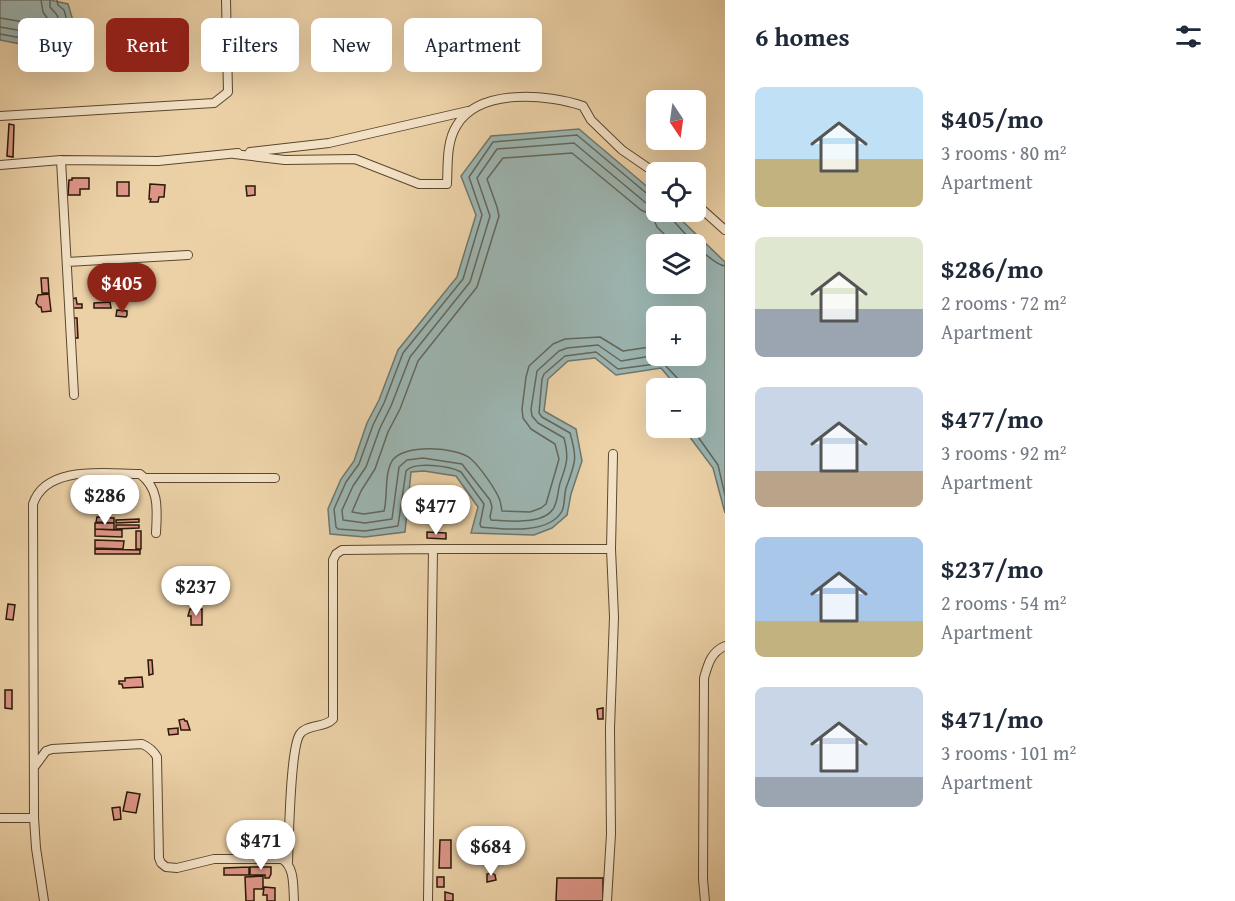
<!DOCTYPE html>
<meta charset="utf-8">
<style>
body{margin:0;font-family:"Gentium Book Plus",serif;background:#f2f2f3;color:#1f2937;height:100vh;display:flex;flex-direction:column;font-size:22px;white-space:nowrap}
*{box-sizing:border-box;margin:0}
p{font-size:20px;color:#747a83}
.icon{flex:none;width:33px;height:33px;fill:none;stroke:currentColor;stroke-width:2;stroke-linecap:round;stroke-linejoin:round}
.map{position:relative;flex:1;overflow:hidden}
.details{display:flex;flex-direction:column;background:#fff;width:510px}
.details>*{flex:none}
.hud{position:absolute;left:18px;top:18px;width:570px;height:54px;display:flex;gap:12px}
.needle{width:39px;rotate:167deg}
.controls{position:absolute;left:646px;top:90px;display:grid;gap:12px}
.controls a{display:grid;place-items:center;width:60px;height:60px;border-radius:9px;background:#fff;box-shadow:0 6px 24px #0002;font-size:30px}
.price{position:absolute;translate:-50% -51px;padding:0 14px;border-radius:21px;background:#fff;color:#222;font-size:20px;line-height:39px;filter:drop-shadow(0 2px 3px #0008)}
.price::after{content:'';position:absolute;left:50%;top:36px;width:18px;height:14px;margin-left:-9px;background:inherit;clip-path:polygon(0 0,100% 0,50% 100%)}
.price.on{background:#8f2418;color:#fff}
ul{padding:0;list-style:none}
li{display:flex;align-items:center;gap:18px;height:150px;padding:0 30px}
li span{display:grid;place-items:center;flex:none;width:168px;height:120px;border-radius:9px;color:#555}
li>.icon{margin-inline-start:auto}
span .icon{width:72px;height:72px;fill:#fffc;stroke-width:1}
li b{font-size:26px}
h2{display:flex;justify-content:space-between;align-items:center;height:72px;padding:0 30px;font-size:26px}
.chip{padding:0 21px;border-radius:9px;background:#fff;box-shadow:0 6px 24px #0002;font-size:21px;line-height:54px}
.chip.on{background:#8f2418;color:#fff}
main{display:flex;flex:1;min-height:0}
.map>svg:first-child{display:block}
.water{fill:#9cb5b1;stroke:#6e776d;stroke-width:1.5;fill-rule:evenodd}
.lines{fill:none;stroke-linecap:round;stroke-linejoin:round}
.shore{stroke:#63675c;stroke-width:1.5}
.building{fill:#dd9587;stroke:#2a1906;stroke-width:1.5}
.street-casing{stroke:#5a472e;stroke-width:10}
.street{stroke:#f3e1c6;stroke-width:8}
</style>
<main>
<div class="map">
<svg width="725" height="901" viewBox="0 0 725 901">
<rect width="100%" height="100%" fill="#ecd1a7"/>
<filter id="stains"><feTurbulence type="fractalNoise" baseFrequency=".00333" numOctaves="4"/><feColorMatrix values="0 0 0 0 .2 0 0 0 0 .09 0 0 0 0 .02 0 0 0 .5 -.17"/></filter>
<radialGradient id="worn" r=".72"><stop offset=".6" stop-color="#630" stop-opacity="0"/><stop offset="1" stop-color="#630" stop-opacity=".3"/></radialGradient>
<path class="water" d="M0,0H50L68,4L77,34L61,52L0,40Z
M579,129L657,195V212H673L725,262V513L713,468L689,436V428H696V388H678L661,368L616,375L595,358L568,361L548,379L544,411L576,429L582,461L571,494L567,515L552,528L534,535L471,533L478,507L456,476L424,471L411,472L405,532L365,537L330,534L328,509L341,479L354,461L367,423L379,400L398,350L457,277L476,215L461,176L491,136ZM657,244H696V284H657ZM657,316H696V356H657Z"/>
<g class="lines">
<path class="shore" d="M0,18L48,26L50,22L43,12L41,0
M0,27L56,37L62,29L57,15L50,7V0
M0,34L59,45L70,31L64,10L58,5L57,0
M657,198L651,197L577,135L493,142L469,177L482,215L463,279L403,353L384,403L373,425L359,464L346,482L334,509L336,527L338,529L365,531L398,526L406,471C414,461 450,466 461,472L484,504L480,524L481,527C503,529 549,535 562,511C565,505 564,495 566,488C575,463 578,460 570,433L542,417L539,413L542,379L544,374L565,356L596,352L618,369L663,363L681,382L682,388
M657,206L646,203L574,143L497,149L477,178L490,216L470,282L410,357L391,406L380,428L366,467L353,486L342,510L343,520L365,523L392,519L399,467L407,460L423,458L462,464L490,500L492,507L490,517L491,520C508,521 548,526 555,505C558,498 558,490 560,483C567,464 569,457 564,438L538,423L532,416L531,409L537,371L559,351L567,348L598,345L621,361L657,355
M669,212L671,218C682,230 710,264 725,266
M657,346L623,351L600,337L565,339L553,344L529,366L526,377L522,409L523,418L531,429L555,444L559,459L546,504L541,508L530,512L502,511C501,507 501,502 499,498C494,487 480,467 471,459C458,447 403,443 392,461C384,475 388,496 384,511L364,514L352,512L361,491L375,469L388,432L400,409L418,361L477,287L499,216L497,207L487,179L503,158L572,153L641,210L652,215L657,227L674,244
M695,428L696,434L718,465L725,495"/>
</g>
<path class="building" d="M9,124L14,125L13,157L7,156Z
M72,178H89V189H80V195H68L69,180H72Z
M117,182H129V196H117Z
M150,184L165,185L164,197H159L158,202H150L151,199H149Z
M246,186H255V195L247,196Z
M41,278H48L49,293H42Z
M49,294L51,311L42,312L41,307H39L36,303L38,295Z
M76,298L77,304H82V308H71V299Z
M110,302L111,308H94V303Z
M117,310L127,311V315L126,317L116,316Z
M72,318H77L78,338H73Z
M97,517L114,518V523L96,522Z
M139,519V522L116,523V520Z
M95,523H114V530L95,529Z
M116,525H139V528L116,529Z
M95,529L122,530V537L95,536Z
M136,531H141V549H136Z
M427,532L446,533V539L427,538Z
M95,540L124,541L123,549L95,548Z
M95,549L140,550V554H95Z
M8,604L15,605L13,620L6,619Z
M190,609H202V625H191V616H188Z
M148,660H152L153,674L149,675Z
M142,677L143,687L123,688L122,684H119V681H125V678Z
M5,690H12V709L5,708Z
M603,708V719H598L597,709Z
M184,719L185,721H187L190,730H181L179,720Z
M178,728V734L169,735L168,729Z
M127,792L140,794L136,813L123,811Z
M120,807L121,819L114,820L112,808Z
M440,840H451V868H439Z
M249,867V875H224V868Z
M250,867H271V874L269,878H265V875H250Z
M492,873L495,875L496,880L487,882V874Z
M263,876V889H254V901H246L245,877Z
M437,877H444V887H437Z
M557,878H603V901H556Z
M264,887L275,888V901H267V895H263Z
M445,892L453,894V901H445Z"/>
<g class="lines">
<defs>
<path id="street" d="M0,116L214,103L228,92L226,0
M250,152L329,143L468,111
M234,154L285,160L355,159L419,184H447C448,165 446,142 457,125C480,88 548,94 583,106L591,120L622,150L657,174
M61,160L74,395
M0,165L61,160L158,161L238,153
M696,204L725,230
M67,262L188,255
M146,478H275
M35,766L46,751L52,749L142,744C149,747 153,750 157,757L159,858L161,863L166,867L177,868L214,859H282C295,867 293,887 294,901
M0,818H34L36,848L44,901
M34,818L33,504C46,464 107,474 140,474C160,489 157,510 156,533
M288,862C289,839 290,748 300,734C307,724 325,728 333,719V560L336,554L342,550L433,549
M428,901L433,549H611
M607,901L611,834L610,728L614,617L611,549L613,454
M705,901L703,879L704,678C708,664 711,652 725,646"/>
</defs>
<use href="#street" class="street-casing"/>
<use href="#street" class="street"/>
</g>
<rect width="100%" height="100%" filter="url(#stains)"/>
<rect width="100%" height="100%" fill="url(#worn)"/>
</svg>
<div class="controls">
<a><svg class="needle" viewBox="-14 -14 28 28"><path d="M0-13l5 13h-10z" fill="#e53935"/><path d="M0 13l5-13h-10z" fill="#747a83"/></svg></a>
<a><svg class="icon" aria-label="locate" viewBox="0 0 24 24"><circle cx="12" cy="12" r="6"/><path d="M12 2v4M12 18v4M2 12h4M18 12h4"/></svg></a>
<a><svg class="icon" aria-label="layers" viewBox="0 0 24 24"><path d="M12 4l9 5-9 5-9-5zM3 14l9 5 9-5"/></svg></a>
<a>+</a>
<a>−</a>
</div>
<b class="price on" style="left:122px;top:314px">$405</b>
<b class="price" style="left:105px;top:526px">$286</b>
<b class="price" style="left:436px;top:536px">$477</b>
<b class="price" style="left:196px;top:617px">$237</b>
<b class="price" style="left:261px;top:871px">$471</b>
<b class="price" style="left:491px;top:877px">$684</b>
<div class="hud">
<a class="chip">Buy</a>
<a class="chip on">Rent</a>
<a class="chip">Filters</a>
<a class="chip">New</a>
<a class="chip">Apartment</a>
</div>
</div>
<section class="details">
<h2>6 homes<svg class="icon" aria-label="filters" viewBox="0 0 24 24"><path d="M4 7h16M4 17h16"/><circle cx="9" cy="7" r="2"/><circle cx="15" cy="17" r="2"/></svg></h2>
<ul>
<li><span style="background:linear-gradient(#bfe0f5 60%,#c2b280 0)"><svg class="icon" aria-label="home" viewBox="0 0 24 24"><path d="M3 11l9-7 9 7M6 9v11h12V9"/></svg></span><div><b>$405/mo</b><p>3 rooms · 80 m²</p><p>Apartment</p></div></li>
<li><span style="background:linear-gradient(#dfe7d0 60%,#9aa5b1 0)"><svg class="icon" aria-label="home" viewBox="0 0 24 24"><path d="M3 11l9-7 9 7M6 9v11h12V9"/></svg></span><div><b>$286/mo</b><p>2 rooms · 72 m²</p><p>Apartment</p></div></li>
<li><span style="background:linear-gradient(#c9d6e8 70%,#b9a48a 0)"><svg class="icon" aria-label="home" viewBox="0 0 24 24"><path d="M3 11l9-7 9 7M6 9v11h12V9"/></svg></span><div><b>$477/mo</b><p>3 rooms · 92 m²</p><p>Apartment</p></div></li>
<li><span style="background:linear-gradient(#a9c7e8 70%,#c2b280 0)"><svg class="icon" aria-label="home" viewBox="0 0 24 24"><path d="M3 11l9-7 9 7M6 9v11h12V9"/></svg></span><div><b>$237/mo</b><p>2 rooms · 54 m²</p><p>Apartment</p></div></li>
<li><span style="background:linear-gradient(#c9d6e8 75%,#9aa5b1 0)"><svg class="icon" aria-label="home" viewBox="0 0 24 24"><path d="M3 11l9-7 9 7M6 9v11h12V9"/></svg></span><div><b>$471/mo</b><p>3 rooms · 101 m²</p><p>Apartment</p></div></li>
</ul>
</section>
</main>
